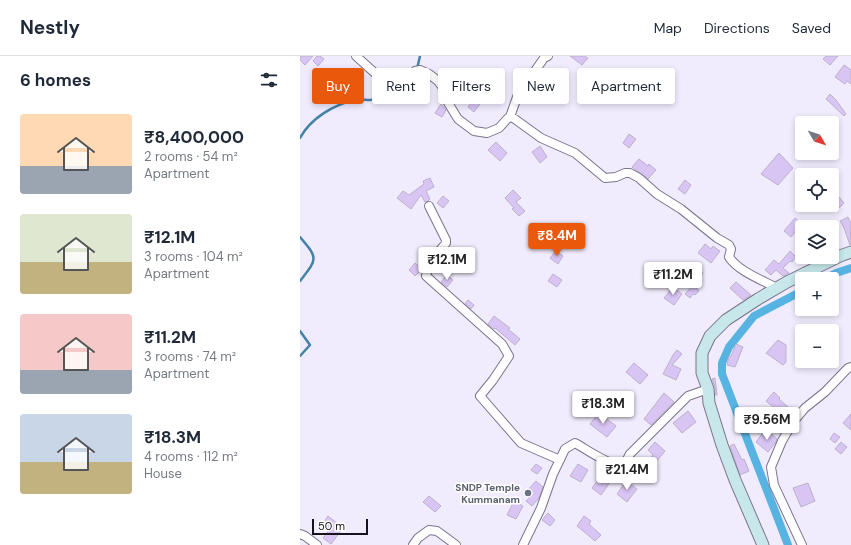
<!DOCTYPE html>
<meta charset="utf-8">
<style>
body{margin:0;font-family:"DM Sans",sans-serif;background:#f6f6f7;color:#1f2937;height:100vh;display:flex;flex-direction:column;font-size:15px;white-space:nowrap}
*{box-sizing:border-box;margin:0}
p{font-size:13px;color:#747a83}
.icon{flex:none;width:22px;height:22px;fill:none;stroke:currentColor;stroke-width:2;stroke-linecap:round;stroke-linejoin:round}
.map{position:relative;flex:1;overflow:hidden}
.details{display:flex;flex-direction:column;background:#fff;width:300px}
.details>*{flex:none}
.guide{position:absolute;left:12px;top:12px;width:380px;height:36px;display:flex;gap:8px}
.needle{width:26px;rotate:129deg}
.fabs{position:absolute;left:495px;top:60px;display:grid;gap:8px}
.fabs a{display:grid;place-items:center;width:44px;height:44px;border-radius:4px;background:#fff;box-shadow:0 2px 6px #0003;font-size:20px}
.scale{position:absolute;left:12px;bottom:10px;width:56px;box-sizing:border-box;padding-left:4px;border:2px solid #16131d;border-top:0;font-size:11px;line-height:14px;white-space:nowrap;color:#16131d;-webkit-text-stroke:3px #fff;paint-order:stroke}
.price{position:absolute;translate:-50% -34px;padding:0 9px;border-radius:4px;background:#fff;color:#222;font-size:13px;line-height:26px;filter:drop-shadow(0 1px 2px #0008)}
.price::after{content:'';position:absolute;left:50%;top:24px;width:12px;height:9px;margin-left:-6px;background:inherit;clip-path:polygon(0 0,100% 0,50% 100%)}
.price.selected{background:#ea580c;color:#fff}
ul{padding:0;list-style:none}
li{display:flex;align-items:center;gap:12px;height:100px;padding:0 20px}
li span{display:grid;place-items:center;flex:none;width:112px;height:80px;border-radius:4px;color:#555}
li>.icon{margin-inline-start:auto}
span .icon{width:48px;height:48px;fill:#fffc;stroke-width:1}
li b{font-size:17px}
h2{display:flex;justify-content:space-between;align-items:center;height:48px;padding:0 20px;font-size:17px}
.tag{padding:0 14px;border-radius:4px;background:#fff;box-shadow:0 2px 6px #0003;font-size:14px;line-height:36px}
.tag.selected{background:#ea580c;color:#fff}
header{display:flex;align-items:center;gap:24px;box-sizing:border-box;height:56px;padding:0 20px;background:#fff;border-bottom:1px solid #e0e1e3}
header strong{font-size:19px}
nav{display:flex;gap:22px;margin-inline-start:auto;font-size:14px}
main{display:flex;flex:1;min-height:0}
.map>svg:first-child{display:block}
.lines{fill:none;stroke-linecap:round;stroke-linejoin:round}
.stream{stroke:#4383a7;stroke-width:2.5}
.canal{stroke:#56b3e2;stroke-width:8}
.building{fill:#d9c5f4;stroke:#bcb1cb}
.street-casing{stroke:#7a738c;stroke-width:10}
.secondary-casing{stroke:#7a738c;stroke-width:13}
.street{stroke:#fff;stroke-width:8}
.secondary{stroke:#c7e7ea;stroke-width:11}
.worship-dot{fill:#6b7280;stroke:#fff;stroke-width:1.5}
.labels{text-anchor:middle;stroke-width:3;stroke-linejoin:round;paint-order:stroke}
.worship-label{font-size:10px;font-weight:bold;fill:#5b616d;stroke:#fff;text-anchor:end}
</style>
<header>
<strong>Nestly</strong>
<nav><a>Map</a><a>Directions</a><a>Saved</a></nav>
</header>
<main>
<section class="details">
<h2>6 homes<svg class="icon" aria-label="filters" viewBox="0 0 24 24"><path d="M4 7h16M4 17h16"/><circle cx="9" cy="7" r="2"/><circle cx="15" cy="17" r="2"/></svg></h2>
<ul>
<li><span style="background:linear-gradient(#ffd9b3 65%,#9aa5b1 0)"><svg class="icon" aria-label="home" viewBox="0 0 24 24"><path d="M3 11l9-7 9 7M6 9v11h12V9"/></svg></span><div><b>₹8,400,000</b><p>2 rooms · 54 m²</p><p>Apartment</p></div></li>
<li><span style="background:linear-gradient(#dfe7d0 60%,#c2b280 0)"><svg class="icon" aria-label="home" viewBox="0 0 24 24"><path d="M3 11l9-7 9 7M6 9v11h12V9"/></svg></span><div><b>₹12.1M</b><p>3 rooms · 104 m²</p><p>Apartment</p></div></li>
<li><span style="background:linear-gradient(#f6c9c9 70%,#9aa5b1 0)"><svg class="icon" aria-label="home" viewBox="0 0 24 24"><path d="M3 11l9-7 9 7M6 9v11h12V9"/></svg></span><div><b>₹11.2M</b><p>3 rooms · 74 m²</p><p>Apartment</p></div></li>
<li><span style="background:linear-gradient(#c9d6e8 60%,#c2b280 0)"><svg class="icon" aria-label="home" viewBox="0 0 24 24"><path d="M3 11l9-7 9 7M6 9v11h12V9"/></svg></span><div><b>₹18.3M</b><p>4 rooms · 112 m²</p><p>House</p></div></li>
</ul>
</section>
<div class="map">
<svg width="551" height="489" viewBox="0 0 551 489">
<rect width="100%" height="100%" fill="#f1ecfd"/>
<g class="lines">
<path class="stream" d="M117,13L120,0
M0,82C11,62 33,49 55,44C60,43 65,44 70,44C85,42 102,36 111,25
M0,181C19,203 17,203 0,225
M0,275L10,289L0,300"/>
<path class="canal" d="M525,223L536,217L551,212
M488,489L422,318V307L429,291L454,260L502,235"/>
</g>
<path class="building" d="M0,0H13L5,9L0,4Z
M17,0H20L24,3L18,10L13,5Z
M270,0H284L288,2L282,9Z
M526,0H538L530,9L523,3Z
M544,9L551,14V28L547,25L545,28L535,21Z
M84,12L95,22L93,24L90,23L81,15Z
M100,13L105,18L96,24L93,20Z
M122,36L128,42L120,48L116,40Z
M530,38L536,44L546,58L544,60L526,43Z
M173,44L180,48L174,56L168,51Z
M141,48L146,54L142,61L135,57Z
M329,78L336,83L329,92L323,87Z
M196,86L207,97L200,105L188,94Z
M240,90L247,101L240,107L232,96Z
M479,97L493,112L478,129L461,118Z
M339,103L348,110L349,108L356,114L348,123L332,111Z
M130,122L134,131L126,135L130,143L128,145L125,146L121,139L111,153L97,142L103,135L109,139L124,128L123,125Z
M385,124L391,129L385,138L378,133Z
M213,134L221,142L216,146L225,155L219,160L212,153L214,152L205,142Z
M143,140L149,145L143,152L137,147Z
M538,140L544,147L539,152L533,146Z
M548,161L551,167L550,189L544,172L540,165Z
M495,162L504,169L497,177L495,176L491,181L484,175Z
M405,188L411,193L413,190L420,195L411,207L398,197Z
M256,195L263,200L258,208L250,202Z
M490,195L496,201L492,206L490,205L483,212L489,217L483,220L476,214L471,219L465,214L474,204L479,208Z
M115,207L122,213L115,220L109,214Z
M392,209L403,217L397,225L386,217Z
M253,218L262,224L257,231L248,225Z
M147,219L153,224L147,231L141,226Z
M436,226L451,239L443,244L430,232Z
M393,229L399,235L395,239L393,238L390,242L385,238Z
M373,231L382,238L374,249L364,242Z
M168,244L174,249L171,253L165,248Z
M194,260L210,272L208,273L220,283L215,289L195,272L194,273L188,268Z
M478,284L486,289V306L483,309L466,297Z
M436,288L443,291L435,311L427,309L429,300H431Z
M377,294L382,298L372,309L381,313L376,324L363,318L373,299Z
M334,307L348,319L340,328L326,316Z
M415,322L417,339H415V331L412,323Z
M474,336L480,342L479,343L489,352L483,359L466,345Z
M364,337L374,346L351,369L344,363Z
M388,355L396,366L382,377L373,367Z
M299,357L316,370L307,381L290,368Z
M457,357L466,365L460,371L452,364Z
M551,358V374L543,367Z
M466,373L477,383L475,387L468,396L456,386Z
M534,377L540,381L535,387L530,383Z
M355,386L365,395L352,411L356,413L347,425L339,418L353,399L348,394Z
M541,386L547,391L541,398L535,393Z
M434,388L442,404L444,403L449,415L440,419L430,390Z
M236,408L242,412L237,418L231,414Z
M278,408L288,414L281,426L270,420Z
M302,419L311,425L301,439L292,432Z
M236,425L243,431L239,442L232,450L226,445L230,441L225,437Z
M326,425L337,433L327,446L317,438Z
M508,427L515,445L501,451L493,432Z
M129,440L141,450L135,456L123,446Z
M214,445L223,450L216,463L207,459Z
M248,457L255,464L250,470L242,464Z
M28,460L43,472L31,488L23,482L30,473L23,467Z
M284,460L291,465L289,468L301,479L295,485L277,470Z"/>
<g class="lines">
<defs>
<path id="street" d="M56,0L87,28L96,30L107,24L115,15L120,14L129,18L138,25L144,33L147,45L158,63L174,75L187,77L199,72L208,62L212,61L241,82L275,97L305,122L316,121L325,117H330L339,122L357,138L381,153L417,182L429,189L431,193L429,201C438,215 462,224 477,232
M210,61L217,41L244,2L248,0
M129,150L146,184V187C138,197 128,207 126,220L202,288L209,300L193,324L180,340L221,387L260,404
M0,478L5,480L17,489
M113,489L118,482L129,474L137,475L156,489
M223,489L241,452L253,418L265,393L275,387C285,392 314,414 324,407C327,405 328,401 330,398L388,340L408,333
M502,489L474,429L471,411L482,385L493,366L505,352L525,336L548,312L551,311"/>
<path id="secondary" d="M463,489L435,424L422,389L409,347L408,333L402,317V297L410,280L426,264L458,243L487,226L540,200L551,196"/>
</defs>
<use href="#street" class="street-casing"/>
<use href="#secondary" class="secondary-casing"/>
<use href="#street" class="street"/>
<use href="#secondary" class="secondary"/>
</g>
<circle class="worship-dot" cx="228" cy="437" r="4"/>
<g class="labels">
<g class="worship-label">
<text x="220" y="435">SNDP Temple<tspan x="220" dy="12">Kummanam</tspan></text>
</g>
</g>
</svg>
<div class="fabs">
<a><svg class="needle" viewBox="-14 -14 28 28"><path d="M0-13l5 13h-10z" fill="#e53935"/><path d="M0 13l5-13h-10z" fill="#747a83"/></svg></a>
<a><svg class="icon" aria-label="locate" viewBox="0 0 24 24"><circle cx="12" cy="12" r="6"/><path d="M12 2v4M12 18v4M2 12h4M18 12h4"/></svg></a>
<a><svg class="icon" aria-label="layers" viewBox="0 0 24 24"><path d="M12 4l9 5-9 5-9-5zM3 14l9 5 9-5"/></svg></a>
<a>+</a>
<a>−</a>
</div>
<div class="scale">50 m</div>
<b class="price selected" style="left:257px;top:201px">₹8.4M</b>
<b class="price" style="left:147px;top:225px">₹12.1M</b>
<b class="price" style="left:373px;top:240px">₹11.2M</b>
<b class="price" style="left:303px;top:369px">₹18.3M</b>
<b class="price" style="left:467px;top:385px">₹9.56M</b>
<b class="price" style="left:327px;top:435px">₹21.4M</b>
<div class="guide">
<a class="tag selected">Buy</a>
<a class="tag">Rent</a>
<a class="tag">Filters</a>
<a class="tag">New</a>
<a class="tag">Apartment</a>
</div>
</div>
</main>
